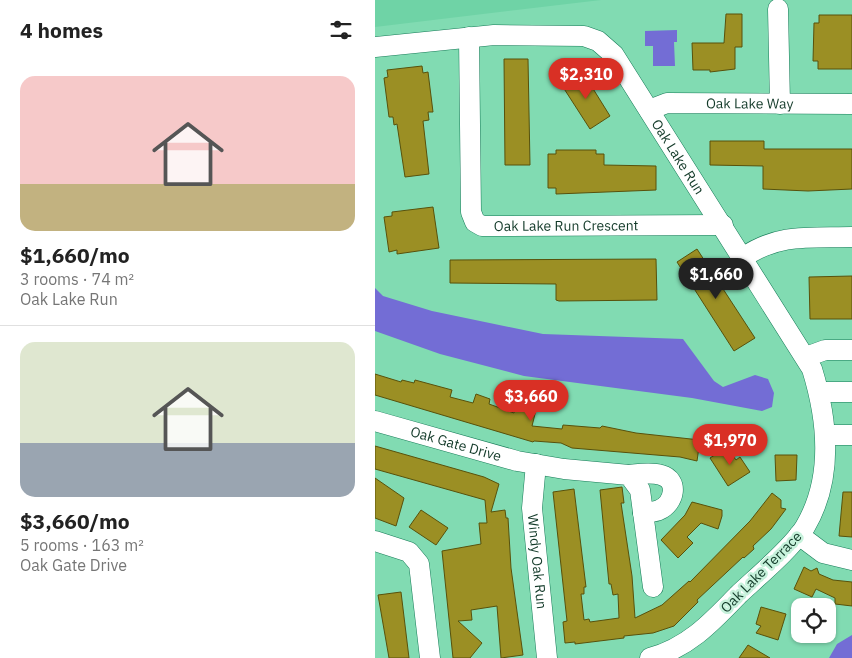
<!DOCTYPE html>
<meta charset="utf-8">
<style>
body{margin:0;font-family:"IBM Plex Sans",sans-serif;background:#f2f2f2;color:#222;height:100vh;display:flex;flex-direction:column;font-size:19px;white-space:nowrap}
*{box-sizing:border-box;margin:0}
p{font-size:16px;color:#767676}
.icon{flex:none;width:28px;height:28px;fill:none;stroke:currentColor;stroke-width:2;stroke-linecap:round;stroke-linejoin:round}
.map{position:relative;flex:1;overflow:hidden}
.side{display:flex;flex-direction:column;background:#fff;width:375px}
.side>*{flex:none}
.controls{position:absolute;left:416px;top:598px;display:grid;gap:10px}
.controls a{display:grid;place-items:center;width:45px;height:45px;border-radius:10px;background:#fff;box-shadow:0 1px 4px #0004;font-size:25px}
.price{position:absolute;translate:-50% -42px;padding:0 11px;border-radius:18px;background:#d93025;color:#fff;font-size:16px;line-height:32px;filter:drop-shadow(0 1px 2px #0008)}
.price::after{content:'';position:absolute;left:50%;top:30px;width:15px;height:11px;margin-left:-8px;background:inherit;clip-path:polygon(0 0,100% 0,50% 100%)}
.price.active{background:#222;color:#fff}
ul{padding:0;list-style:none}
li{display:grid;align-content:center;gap:10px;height:265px;padding:0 20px}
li+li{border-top:1px solid #e0e0e0}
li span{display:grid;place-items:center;height:155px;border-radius:15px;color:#555}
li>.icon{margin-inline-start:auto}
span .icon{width:90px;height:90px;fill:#fffc;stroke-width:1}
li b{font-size:21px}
h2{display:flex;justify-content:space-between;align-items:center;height:60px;padding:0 20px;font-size:21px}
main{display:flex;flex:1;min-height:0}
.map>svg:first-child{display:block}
.built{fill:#6fd3a6}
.water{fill:#736dd5}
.building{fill:#9b8f24;stroke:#58510b}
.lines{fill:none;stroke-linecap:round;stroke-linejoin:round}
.minor-casing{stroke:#157b57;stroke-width:21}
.minor{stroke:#fff;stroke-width:20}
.labels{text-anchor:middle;stroke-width:5;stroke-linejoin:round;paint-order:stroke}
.street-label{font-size:14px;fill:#133a29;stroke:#c7f2dc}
</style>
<main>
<section class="side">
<h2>4 homes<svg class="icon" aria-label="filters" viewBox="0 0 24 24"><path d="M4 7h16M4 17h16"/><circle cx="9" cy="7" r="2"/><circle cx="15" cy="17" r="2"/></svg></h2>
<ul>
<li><span style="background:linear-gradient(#f6c9c9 70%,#c2b280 0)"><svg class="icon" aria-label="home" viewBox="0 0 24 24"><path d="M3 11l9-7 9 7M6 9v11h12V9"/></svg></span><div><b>$1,660/mo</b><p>3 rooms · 74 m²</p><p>Oak Lake Run</p></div></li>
<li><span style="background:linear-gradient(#dfe7d0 65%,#9aa5b1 0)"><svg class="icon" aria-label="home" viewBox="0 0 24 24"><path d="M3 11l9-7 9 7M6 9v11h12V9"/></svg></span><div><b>$3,660/mo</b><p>5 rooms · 163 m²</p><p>Oak Gate Drive</p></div></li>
</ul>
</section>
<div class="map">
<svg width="477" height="658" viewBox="0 0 477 658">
<rect width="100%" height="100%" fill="#81dbb2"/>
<path class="built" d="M0,0H226L0,27Z"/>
<path class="water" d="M302,30V42H299L300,66H278V46H270V31Z
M0,288L8,296L57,311L168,334L308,339L339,381L348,387L380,375L393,379L399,393L397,407L387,411L317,398L149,376L65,354L0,331Z
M477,635V658H454L462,644Z"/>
<path class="building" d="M351,14H367V47H360V69L335,72V70H318L317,43H349Z
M444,15H477V69H443V61H438L439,23H444Z
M129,59H153L155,165H130Z
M47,66L48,73L53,72L58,112H53L54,120L48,121L54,174L30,177L22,124L19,125L18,117H14L9,78L13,77L12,70Z
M207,71L235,116L215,129L186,84Z
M335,141H389V149H477V189L433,191L388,189V166L335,165Z
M181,150H221V154H229V165L281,166V190L181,194V188H173V154H181Z
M58,207L64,248L22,254V250L14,252L9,217L17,216V212Z
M322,249L380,338L359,351L302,262Z
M281,259L282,300L184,301L181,300V284L75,283V260Z
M477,276V319H435L434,277Z
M0,374L26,382L27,380L39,383L40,380L77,390L75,397L98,403L101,394L115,399L114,404L139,413L141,404L161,410L157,426L187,429L188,425L225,428L227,426L261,433L325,440L322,461L305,457L197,448L186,443L159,441L158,442L0,395Z
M0,446L109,477L124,484L116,512L130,510L131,518H133L136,568L148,655L126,658L122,606L96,610L97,620L83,621L107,643L95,658H78L67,551L106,544L104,523H112L110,500L0,469Z
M352,447L361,460L365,457L375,472L353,486L335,458Z
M400,455H422L421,480L401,481Z
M0,478L29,498L21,526L0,518Z
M247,487L249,503H246L257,576L260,618L287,605L314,581L315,582L375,521L397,493L406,500V508L411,509L396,529L378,546L379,549L369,558L368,557L322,600L323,602L299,626L278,633L249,636V638L200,644V642L190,643L188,622L192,621L178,492L199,489L211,587H209V594H206L209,620L214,619L215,622L244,618L243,594L238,595L236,584H234L225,490Z
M468,492H477V537L464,536Z
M317,502L347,510V516L343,529L326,523L312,537L318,543L303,558L286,540L310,515Z
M46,510L73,528L61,545L34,527Z
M429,567L436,571L442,568L444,574L458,580L477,582V606L460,604V598L441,589L437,597L419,589Z
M26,592L34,658H14L3,595Z
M386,607L411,614L403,640L381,633L386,626L381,624Z
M373,645L395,658H364Z"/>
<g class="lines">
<defs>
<g id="minor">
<path d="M403,9L405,104"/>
<path id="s1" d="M94,37L96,212L100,222L107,226L348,225"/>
<path id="s2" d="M0,47L119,35L209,36L223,41L239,55L437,369C453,421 459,478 430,527C418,547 381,578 363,595C337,622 313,648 275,658"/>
<path id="s3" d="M274,110L292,103L477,104"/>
<path d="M369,257C404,233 435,238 477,237"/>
<path d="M431,357L450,350H477"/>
<path d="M444,392H477"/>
<path id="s4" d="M0,421L142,461L189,469L254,475L265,490L278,587"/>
<path d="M451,435H477"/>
<path id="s5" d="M161,464L157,508L172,658"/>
<path d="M254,475C264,474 276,472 286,475C305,480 299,504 284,510C280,512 273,512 268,513"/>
<path d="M424,535L448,553L477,560"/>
<path d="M0,541L34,552L44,564L55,658"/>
</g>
</defs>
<use href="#minor" class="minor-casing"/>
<use href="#minor" class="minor"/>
</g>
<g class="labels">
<g class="street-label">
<text dy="5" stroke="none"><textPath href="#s3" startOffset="102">Oak Lake Way</textPath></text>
<text dy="5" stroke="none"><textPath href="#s2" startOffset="366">Oak Lake Run</textPath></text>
<text dy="5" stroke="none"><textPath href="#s1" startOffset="278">Oak Lake Run Crescent</textPath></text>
<text dy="5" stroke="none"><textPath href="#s4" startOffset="84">Oak Gate Drive</textPath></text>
<text dy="5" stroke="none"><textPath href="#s5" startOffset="98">Windy Oak Run</textPath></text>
<text transform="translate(386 572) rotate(-45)" y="5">Oak Lake Terrace</text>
</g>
</g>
</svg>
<div class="controls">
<a><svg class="icon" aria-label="locate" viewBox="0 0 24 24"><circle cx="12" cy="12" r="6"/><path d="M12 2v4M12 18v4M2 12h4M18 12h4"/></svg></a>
</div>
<b class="price" style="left:211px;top:100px">$2,310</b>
<b class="price active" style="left:341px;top:300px">$1,660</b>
<b class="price" style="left:156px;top:422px">$3,660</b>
<b class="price" style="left:355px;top:466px">$1,970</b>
</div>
</main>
